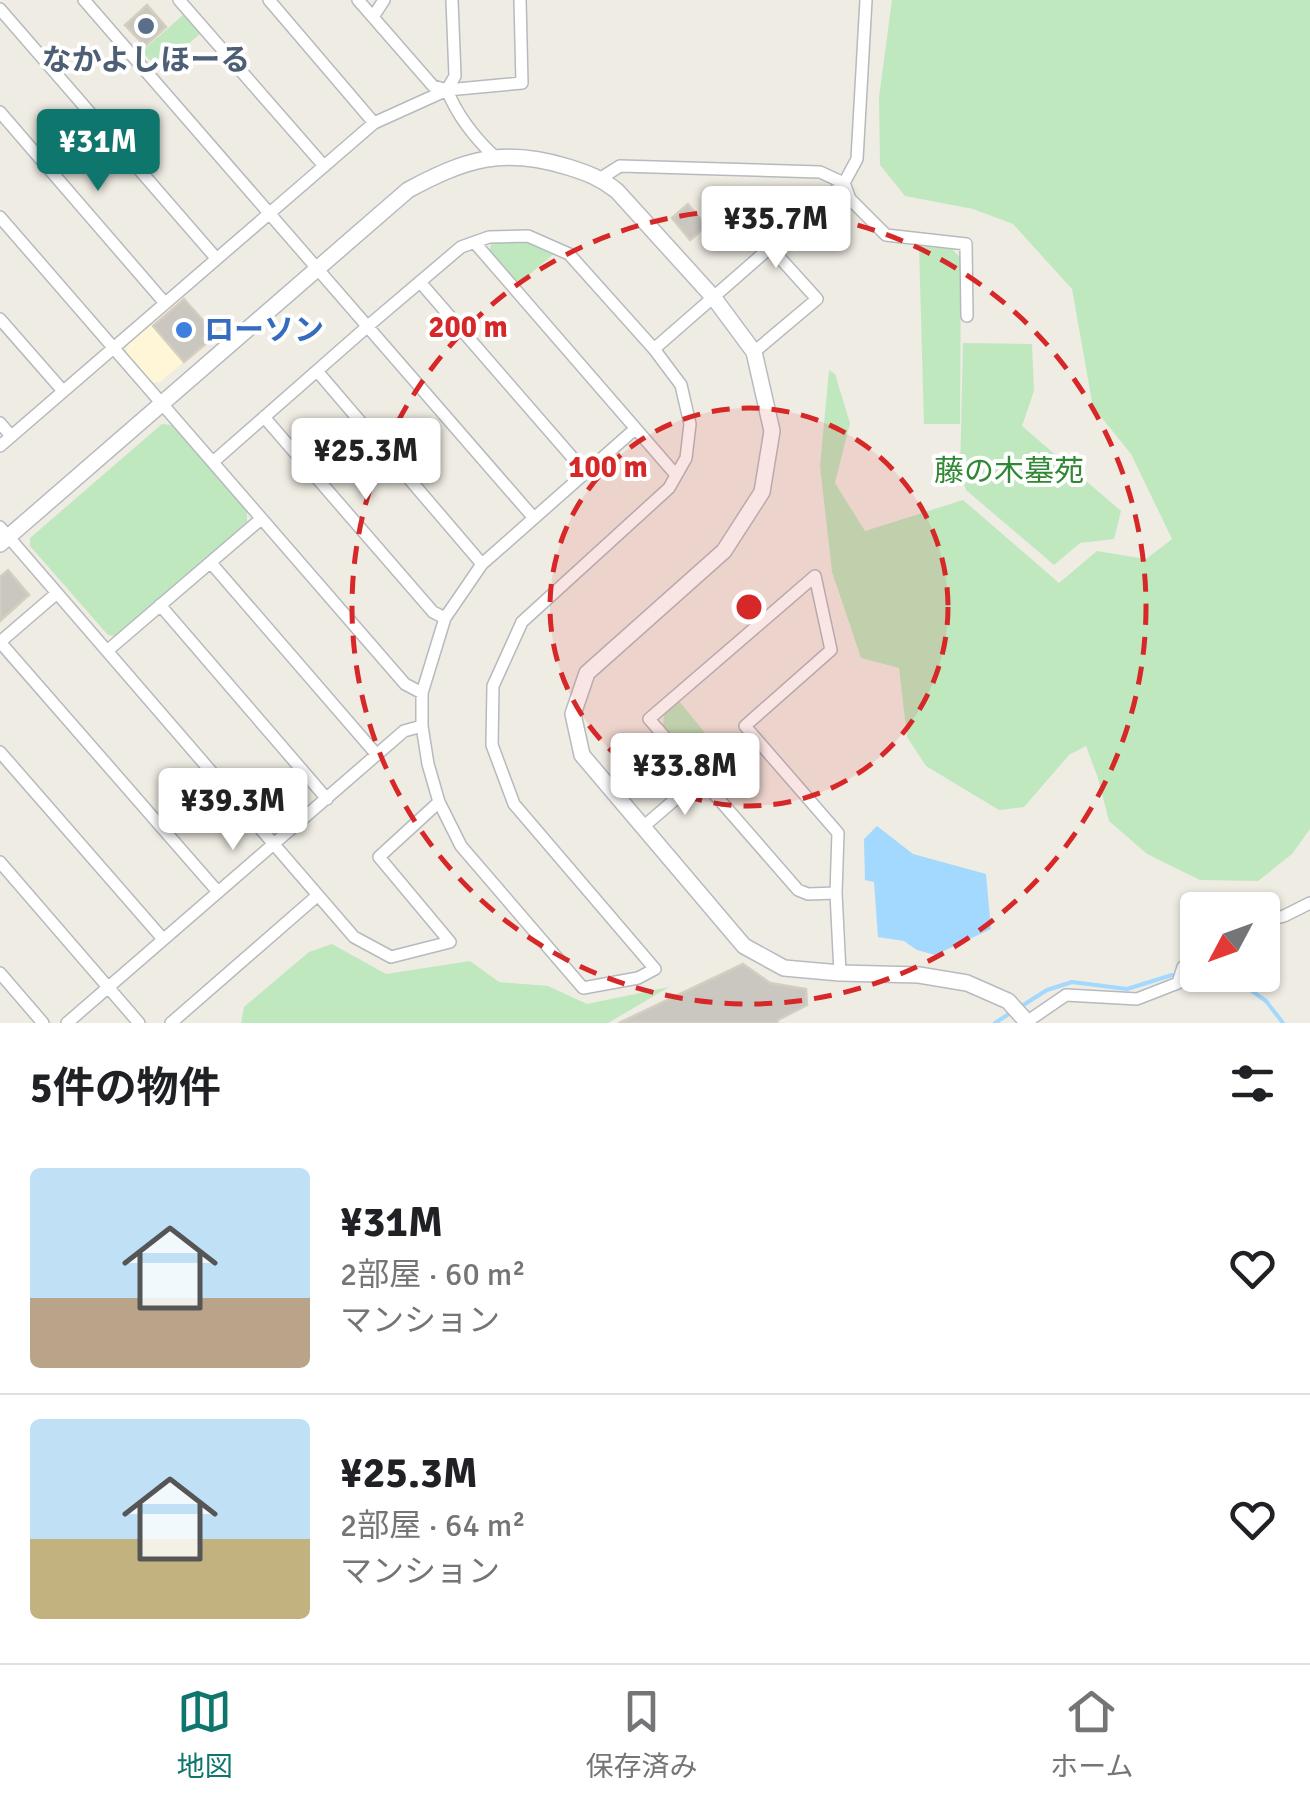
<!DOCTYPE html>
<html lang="ja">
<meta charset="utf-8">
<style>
body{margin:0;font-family:Signika,"Noto Sans JP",sans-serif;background:#f6f6f6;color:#202124;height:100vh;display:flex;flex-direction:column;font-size:38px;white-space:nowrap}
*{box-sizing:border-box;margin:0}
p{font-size:32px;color:#757577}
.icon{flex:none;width:55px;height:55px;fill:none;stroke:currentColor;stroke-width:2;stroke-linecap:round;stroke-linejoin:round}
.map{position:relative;height:1023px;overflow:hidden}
.details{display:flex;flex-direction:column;background:#fff;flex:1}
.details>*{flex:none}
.needle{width:65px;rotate:229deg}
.tools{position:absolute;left:1180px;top:892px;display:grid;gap:20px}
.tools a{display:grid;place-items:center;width:100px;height:100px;border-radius:10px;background:#fff;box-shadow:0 2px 8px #0004;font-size:50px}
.price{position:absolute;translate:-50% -85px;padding:0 22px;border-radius:10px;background:#fff;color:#222;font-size:32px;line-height:65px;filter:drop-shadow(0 2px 5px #0008)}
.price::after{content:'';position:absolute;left:50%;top:60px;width:30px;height:22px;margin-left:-15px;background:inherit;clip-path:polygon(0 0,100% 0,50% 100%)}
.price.on{background:#0f766e;color:#fff}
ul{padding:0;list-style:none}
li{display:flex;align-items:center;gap:30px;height:250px;padding:0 30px}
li+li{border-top:2px solid #e0e0e0}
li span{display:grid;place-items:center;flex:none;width:280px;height:200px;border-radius:10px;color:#555}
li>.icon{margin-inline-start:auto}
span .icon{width:120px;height:120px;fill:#fffc;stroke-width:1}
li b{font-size:42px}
h2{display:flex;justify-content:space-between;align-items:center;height:120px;padding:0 30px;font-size:42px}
.tab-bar{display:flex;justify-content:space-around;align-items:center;height:140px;border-top:2px solid #e0e0e0;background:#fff;font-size:28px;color:#757577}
.tab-bar a{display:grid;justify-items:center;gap:5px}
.tab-bar .on{color:#0f766e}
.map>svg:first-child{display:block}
.commercial{fill:#fff6d8}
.green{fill:#bfe8bf}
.water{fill:#a3d8ff}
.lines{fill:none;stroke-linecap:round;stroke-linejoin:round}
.stream{stroke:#a3d8ff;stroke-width:4}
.building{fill:#cac7c0;stroke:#d4cec1;stroke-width:2.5}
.street-casing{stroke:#b6babe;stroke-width:14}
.secondary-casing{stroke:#b7bbc0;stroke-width:18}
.street{stroke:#fff;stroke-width:11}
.secondary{stroke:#fff;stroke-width:15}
.ring{fill:none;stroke:#d62828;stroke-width:5;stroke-dasharray:18 12}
.service-dot{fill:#5c6f8a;stroke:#fff;stroke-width:4}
.shop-dot{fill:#3f7fe0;stroke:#fff;stroke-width:4}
.labels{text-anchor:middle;stroke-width:8;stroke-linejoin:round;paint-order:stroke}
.service-label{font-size:30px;font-weight:bold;fill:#4e5e75;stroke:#fff}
.shop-label{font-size:30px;font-weight:bold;fill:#366cbe;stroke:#fff;text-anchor:start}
.park-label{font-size:30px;fill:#308734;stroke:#fff}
.centre{fill:#d62828;stroke:#fff;stroke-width:5}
.ring-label{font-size:30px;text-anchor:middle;font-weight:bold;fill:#d62828;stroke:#fff;stroke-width:8;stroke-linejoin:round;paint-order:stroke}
</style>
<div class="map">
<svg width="1310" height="1023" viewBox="0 0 1310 1023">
<rect width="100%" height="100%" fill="#efece3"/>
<path class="commercial" d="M182,297L216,335L160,382H150L126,354L127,343Z"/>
<path class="green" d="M892,0H1310V829L1292,854L1258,881L1200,880L1147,854L1109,821L1098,778L1086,746L1069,755L1024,807L999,810L926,766L907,737L899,668L861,658L832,572L820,466L829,370L835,374L850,423L835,483L865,531L963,500L1059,583L1097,551L1146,559L1172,539L1131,454L1093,407L1072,289L1013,224L973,209L905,196L880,165L879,97Z
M183,15L200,34L158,70L142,51Z
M509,240L528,243L555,253L518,284L489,251L492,242Z
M919,246L952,249L961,258L960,424H924Z
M963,343L1032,344L1034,391L1022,426L1121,511L1114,539L1080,543L1054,565L966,490L960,473Z
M162,424L172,425L247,511V522L115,636L108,635L30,546V538Z
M679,701L714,744L694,760L663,725L664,715Z
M332,944L386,974L470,961L499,982L548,986L587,1004L669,987L608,1023H241L244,1007L309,952Z"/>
<path class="water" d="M877,826L913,854L986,874L991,929L935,955L917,950L904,941L878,937L874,882L865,880L864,839Z"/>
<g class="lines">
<path class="stream" d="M1020,1007L1047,990L1072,982L1127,989L1172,975L1245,986L1266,1001L1283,1023
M995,1023L1012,1012"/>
</g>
<path class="building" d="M147,5L166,27L145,46L125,25Z
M688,204L706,226L690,240L672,218Z
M184,299L216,335L184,362L153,326Z
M8,570L29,595L0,621V577Z
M743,964L770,983L806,989L807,1005L778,1020L777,1023H619Z"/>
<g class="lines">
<defs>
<path id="street" d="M84,0L533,517
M179,0L324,166
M269,0L374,123
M358,0L433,86L447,90C457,115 474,137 494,156
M0,9L216,258
M373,17L384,0
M447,90L455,76L452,0
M0,112L164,302
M601,178L620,166L820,172L844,183L850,199L886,235L966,244L967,316
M0,217L405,684L422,693
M475,243L676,475
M420,282L585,472
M0,319L63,391
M654,349L844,183L857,159L866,0
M754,352L817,299L771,248
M317,371L482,564
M264,417L433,612L445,618
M0,423L11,436
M0,446L374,123L447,90L522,83L520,0
M213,462L368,326L461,247L489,237L528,236L569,254L654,349L681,385L690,424L686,458L669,488L522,622L493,686L492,745L514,804L655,969L638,978L583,988L461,846L439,802L428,764L422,726V693L445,618L482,564L635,429
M0,527L354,937L391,957L450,942L379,857L439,802
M211,563L377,755
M160,605L327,799
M0,642L218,892
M0,642L57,593
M107,651L261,519
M0,752L163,939
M643,827L700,778
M0,862L139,1023
M836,893L808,894L798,890L649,719L815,576L831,650L745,726L838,833L836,893L840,973
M1262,922L1284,916L1310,903
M0,973L43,1023
M67,1023L404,731L422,726
M171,1023L318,895
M1025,1023L1066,995L1137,999L1178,983L1183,967L1198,955"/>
<path id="secondary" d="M0,544L408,190C466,159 502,147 568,167C587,173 601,178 617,191L714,298L754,352L772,431L762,492L724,551L587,673L573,714L582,755L744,946L784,968L840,973L919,975L967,983L1008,1001L1028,1023"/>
</defs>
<use href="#street" class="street-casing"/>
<use href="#secondary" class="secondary-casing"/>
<use href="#street" class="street"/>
<use href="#secondary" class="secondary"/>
</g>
<circle cx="749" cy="607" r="199" fill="#d62828" fill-opacity=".12"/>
<g class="ring">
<circle cx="749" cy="607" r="199"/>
<circle cx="749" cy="607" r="397"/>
</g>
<circle class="service-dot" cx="146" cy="26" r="10"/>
<circle class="shop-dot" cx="184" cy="330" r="10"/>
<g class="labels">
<g class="service-label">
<text x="146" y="70">なかよしほーる</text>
</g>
<g class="shop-label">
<text x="204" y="340">ローソン</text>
</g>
<g class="park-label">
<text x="1009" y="481">藤の木墓苑</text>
</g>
</g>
<circle cx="749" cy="607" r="15" class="centre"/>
<g class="ring-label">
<text x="468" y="337">200 m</text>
<text x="608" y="477">100 m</text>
</g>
</svg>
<div class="tools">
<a><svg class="needle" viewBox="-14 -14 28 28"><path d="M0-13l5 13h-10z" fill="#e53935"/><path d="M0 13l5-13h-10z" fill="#757577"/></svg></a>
</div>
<b class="price on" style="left:98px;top:194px">¥31M</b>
<b class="price" style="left:776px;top:271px">¥35.7M</b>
<b class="price" style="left:366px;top:503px">¥25.3M</b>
<b class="price" style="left:685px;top:818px">¥33.8M</b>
<b class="price" style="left:233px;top:853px">¥39.3M</b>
</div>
<section class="details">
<h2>5件の物件<svg class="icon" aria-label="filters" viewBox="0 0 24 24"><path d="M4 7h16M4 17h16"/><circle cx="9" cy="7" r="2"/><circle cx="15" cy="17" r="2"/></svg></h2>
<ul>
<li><span style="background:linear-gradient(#bfe0f5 65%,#b9a48a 0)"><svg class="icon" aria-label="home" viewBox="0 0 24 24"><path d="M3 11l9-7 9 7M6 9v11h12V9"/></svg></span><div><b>¥31M</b><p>2部屋 · 60 m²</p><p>マンション</p></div><svg class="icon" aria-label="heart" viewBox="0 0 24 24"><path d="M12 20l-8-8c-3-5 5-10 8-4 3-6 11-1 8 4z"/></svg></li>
<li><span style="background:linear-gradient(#bfe0f5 60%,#c2b280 0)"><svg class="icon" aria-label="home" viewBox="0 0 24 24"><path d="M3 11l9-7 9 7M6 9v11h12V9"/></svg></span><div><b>¥25.3M</b><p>2部屋 · 64 m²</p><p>マンション</p></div><svg class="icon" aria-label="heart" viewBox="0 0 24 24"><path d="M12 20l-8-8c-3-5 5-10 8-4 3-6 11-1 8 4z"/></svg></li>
</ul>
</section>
<nav class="tab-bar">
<a class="on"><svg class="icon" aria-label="map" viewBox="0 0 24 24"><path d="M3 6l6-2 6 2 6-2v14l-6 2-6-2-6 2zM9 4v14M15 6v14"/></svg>地図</a>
<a><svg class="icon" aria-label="saved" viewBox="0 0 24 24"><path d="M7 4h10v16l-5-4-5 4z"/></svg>保存済み</a>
<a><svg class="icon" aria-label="home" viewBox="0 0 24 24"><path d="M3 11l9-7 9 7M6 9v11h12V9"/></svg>ホーム</a>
</nav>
